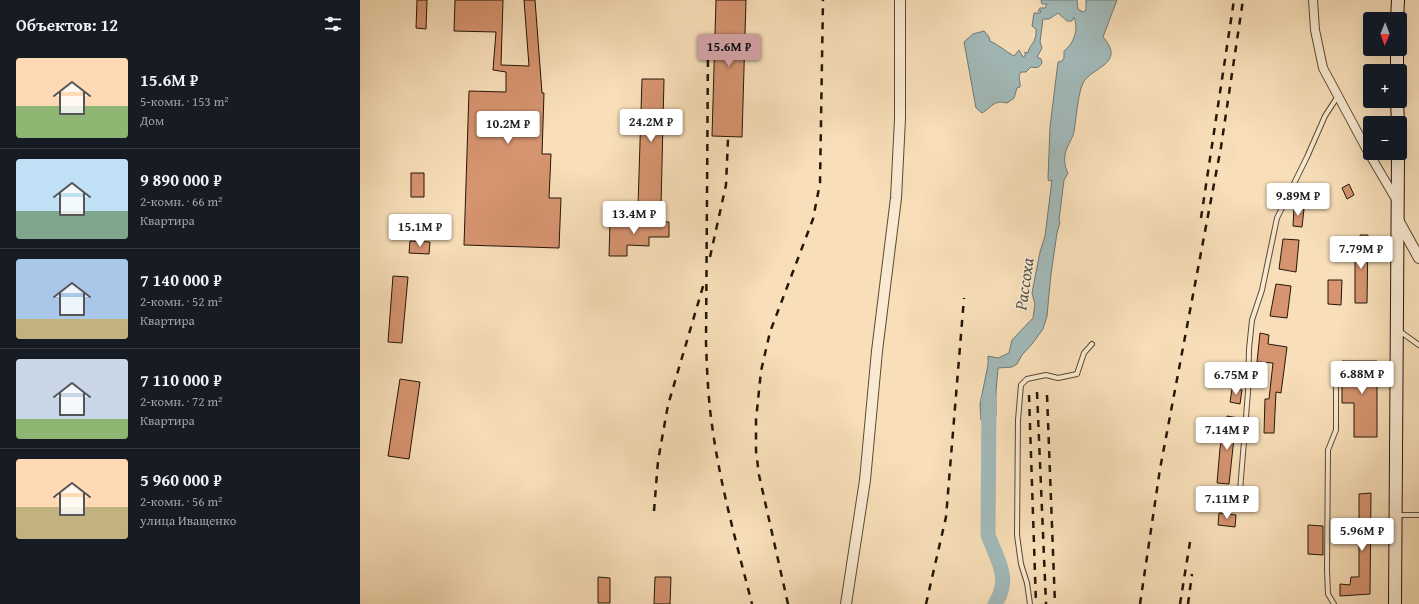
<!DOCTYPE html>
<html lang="ru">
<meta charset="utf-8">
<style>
body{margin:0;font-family:"Gentium Book Plus",serif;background:#20242c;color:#f1f3f6;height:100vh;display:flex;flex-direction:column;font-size:15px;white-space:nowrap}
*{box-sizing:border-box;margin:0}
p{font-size:13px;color:#9ea1a6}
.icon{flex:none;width:22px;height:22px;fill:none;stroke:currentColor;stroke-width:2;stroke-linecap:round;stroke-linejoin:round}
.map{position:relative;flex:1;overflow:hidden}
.side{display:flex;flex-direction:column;background:#171b24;width:360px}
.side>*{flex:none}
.needle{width:26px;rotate:181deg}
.buttons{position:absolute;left:1003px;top:12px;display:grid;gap:8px}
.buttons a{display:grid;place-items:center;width:44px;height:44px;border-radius:4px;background:#171b24;box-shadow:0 4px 16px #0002;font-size:20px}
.price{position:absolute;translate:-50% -34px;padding:0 9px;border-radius:4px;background:#fff;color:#222;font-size:13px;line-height:26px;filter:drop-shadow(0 1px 2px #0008)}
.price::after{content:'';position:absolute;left:50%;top:24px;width:12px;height:9px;margin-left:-6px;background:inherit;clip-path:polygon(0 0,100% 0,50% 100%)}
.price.on{background:#c59692;color:#111}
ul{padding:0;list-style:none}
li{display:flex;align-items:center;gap:12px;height:100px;padding:0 16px}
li+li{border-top:1px solid #363941}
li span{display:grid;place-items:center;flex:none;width:112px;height:80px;border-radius:4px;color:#555}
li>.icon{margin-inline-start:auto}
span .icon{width:48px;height:48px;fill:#fffc;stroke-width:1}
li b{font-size:17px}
h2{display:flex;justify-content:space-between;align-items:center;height:48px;padding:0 16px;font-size:17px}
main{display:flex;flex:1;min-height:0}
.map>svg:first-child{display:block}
.water{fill:#a2baba;stroke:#707973}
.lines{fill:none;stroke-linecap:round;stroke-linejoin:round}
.river{stroke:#a2baba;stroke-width:15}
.building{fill:#d69470;stroke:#241708}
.service-casing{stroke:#594934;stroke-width:6}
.minor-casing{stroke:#594934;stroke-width:10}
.tertiary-casing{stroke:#594934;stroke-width:12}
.secondary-casing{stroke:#241708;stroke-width:14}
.service{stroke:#faead2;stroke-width:4}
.minor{stroke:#faead2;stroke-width:8}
.tertiary{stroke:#faead2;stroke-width:10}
.secondary{stroke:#faead2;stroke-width:12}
.rail{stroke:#241708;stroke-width:2.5;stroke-dasharray:7 7;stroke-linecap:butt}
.labels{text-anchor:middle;stroke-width:3.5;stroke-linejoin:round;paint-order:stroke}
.water-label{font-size:17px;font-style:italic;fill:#505046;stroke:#faead2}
</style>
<main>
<section class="side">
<h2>Объектов: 12<svg class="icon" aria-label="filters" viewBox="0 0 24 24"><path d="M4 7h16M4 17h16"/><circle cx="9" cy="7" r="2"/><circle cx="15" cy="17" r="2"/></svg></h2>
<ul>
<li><span style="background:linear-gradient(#ffd9b3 60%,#8fb573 0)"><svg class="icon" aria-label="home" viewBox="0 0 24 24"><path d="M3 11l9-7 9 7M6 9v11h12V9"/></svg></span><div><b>15.6M ₽</b><p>5-комн. · 153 m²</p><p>Дом</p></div></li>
<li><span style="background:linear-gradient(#bfe0f5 65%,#7fa58c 0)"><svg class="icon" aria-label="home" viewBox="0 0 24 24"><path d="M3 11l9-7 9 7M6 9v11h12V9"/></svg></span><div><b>9 890 000 ₽</b><p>2-комн. · 66 m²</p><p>Квартира</p></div></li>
<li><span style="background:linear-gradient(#a9c7e8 75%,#c2b280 0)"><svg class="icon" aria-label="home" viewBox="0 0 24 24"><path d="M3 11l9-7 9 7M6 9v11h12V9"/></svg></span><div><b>7 140 000 ₽</b><p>2-комн. · 52 m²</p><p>Квартира</p></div></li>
<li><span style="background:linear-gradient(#c9d6e8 75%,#8fb573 0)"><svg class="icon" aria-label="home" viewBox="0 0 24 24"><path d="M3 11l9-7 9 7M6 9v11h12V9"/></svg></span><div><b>7 110 000 ₽</b><p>2-комн. · 72 m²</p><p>Квартира</p></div></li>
<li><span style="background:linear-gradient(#ffd9b3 60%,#c2b280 0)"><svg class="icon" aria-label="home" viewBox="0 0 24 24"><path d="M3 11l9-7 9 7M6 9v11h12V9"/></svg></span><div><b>5 960 000 ₽</b><p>2-комн. · 56 m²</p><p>улица Иващенко</p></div></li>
</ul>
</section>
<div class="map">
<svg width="1059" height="604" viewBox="0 0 1059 604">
<rect width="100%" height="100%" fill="#f8dfb9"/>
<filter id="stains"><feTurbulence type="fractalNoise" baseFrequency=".005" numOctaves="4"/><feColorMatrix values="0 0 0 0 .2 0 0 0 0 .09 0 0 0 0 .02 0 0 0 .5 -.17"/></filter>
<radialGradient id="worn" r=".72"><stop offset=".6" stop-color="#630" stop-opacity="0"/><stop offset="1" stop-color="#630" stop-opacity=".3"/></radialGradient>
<path class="water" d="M681,0H717L718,9L723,12L726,10V0H757L743,37C767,64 731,67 723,83C718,93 716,120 714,132C712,140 706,147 705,155C704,160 705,168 708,173L704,180L699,220L700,222L697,233L691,274L687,316L683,329L672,344L662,355L657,364L652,367L638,368L636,392V416L621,420L620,404L628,365V356L638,358L649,353L652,340L673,318L675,304L672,293L680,252L685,236L692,180L689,181L688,179L690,127L698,62L702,61L704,58V51C714,43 719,30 714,17L712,21H707L698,13L689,19H683L680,42L682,48L677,57L681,59L682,63C679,68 677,68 671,67L666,72H661C657,77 661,81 660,87L657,88L654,98L647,103C634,99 631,108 622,113L616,108L604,42L613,34L624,31L629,37L630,41C639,45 645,51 654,56L659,50L663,57L665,56V52L668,53C669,44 677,44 676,29L672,26L674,13H680L681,11H678L680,8H685L687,4H682Z"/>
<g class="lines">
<path class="river" d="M629,398L628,535C637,560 652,578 635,604"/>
</g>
<path class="building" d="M57,0H67L66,29L56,28Z
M95,0H143L141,65L169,66L164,0H175L182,93H184L182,154H191L189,198H201L199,248L104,245L109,91L146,92V72L133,70L136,32L94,31Z
M356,0H386L382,137L352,136Z
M282,79H304L301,207L278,206Z
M51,173H64V197H51Z
M989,184L994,195L987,199L982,188Z
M934,208L944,209L942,227L933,226Z
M250,221L309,222V237H289V246L267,245V256H249Z
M1000,235H1008L1007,303H995V244H1000Z
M923,239L939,240L936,272L919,269Z
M50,241L70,242L69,254L49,253Z
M33,276L48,277L42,343L28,342Z
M968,280H982L981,305L968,304Z
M916,284L931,286L927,318L910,316Z
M900,333L909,335L908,344L927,347L921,393L916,392L914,433H904L905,399H909L913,363L897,362Z
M982,361H1017V437H994V403H982Z
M40,379L60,382L49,459L28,456Z
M872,389L882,390L880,404L870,402Z
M867,416L878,418L874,438L869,484L857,483L860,448Z
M1011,493L1010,594L980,596V584L990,585L991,577H999V494Z
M859,513L876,515L875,527L858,525Z
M948,525L963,526V555L948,554Z
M238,577L250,578V603H238Z
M295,577H311L310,604H294Z"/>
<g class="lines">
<defs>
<path id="service" d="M1038,330L1059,345
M851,499L879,503L888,392L889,349L892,320L902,290L917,218L947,157L965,116L978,96
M1037,515H1059
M670,604L667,583L661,564L657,535L658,420L661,385L667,379L686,375L698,378L717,374L724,353L732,344
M974,604L968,594L967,570L968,450L976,430V388"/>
<path id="minor" d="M953,0L955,30L963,68L1007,150L1037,201"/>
<path id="tertiary" d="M1038,220L1059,258
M486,604L505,480L517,351L536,198L540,119V0"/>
<path id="secondary" d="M1037,19L1038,0
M1037,49V71
M1037,101L1038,123
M1035,604L1038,153"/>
</defs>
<use href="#service" class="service-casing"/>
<use href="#minor" class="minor-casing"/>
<use href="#tertiary" class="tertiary-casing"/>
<use href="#secondary" class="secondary-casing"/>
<use href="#service" class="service"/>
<use href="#minor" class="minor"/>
<use href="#tertiary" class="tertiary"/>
<use href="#secondary" class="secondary"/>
<path class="rail" d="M348,46L346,343C347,370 348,398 352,425C360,485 377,545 392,604
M841,218L874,0
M350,257L366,185L368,139
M677,392L686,604
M669,395L676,604
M687,395L695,604
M294,511L298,461L308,405L344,283
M428,604L399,475L396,451V420L401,371L410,332L453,219L460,183L463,0
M566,604L586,517L604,298
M780,604L800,469L861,147L883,0
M820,604L830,542
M828,604L832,574"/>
</g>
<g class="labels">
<g class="water-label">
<text transform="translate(664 284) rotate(-82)" y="6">Рассоха</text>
</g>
</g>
<rect width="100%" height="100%" filter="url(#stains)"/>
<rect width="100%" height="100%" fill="url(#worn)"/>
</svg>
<div class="buttons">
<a><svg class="needle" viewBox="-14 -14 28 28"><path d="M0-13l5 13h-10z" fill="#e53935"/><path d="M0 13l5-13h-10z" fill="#9ea1a6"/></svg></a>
<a>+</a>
<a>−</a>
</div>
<b class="price on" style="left:369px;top:68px">15.6M ₽</b>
<b class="price" style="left:291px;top:143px">24.2M ₽</b>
<b class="price" style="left:148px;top:145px">10.2M ₽</b>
<b class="price" style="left:938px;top:217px">9.89M ₽</b>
<b class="price" style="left:274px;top:235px">13.4M ₽</b>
<b class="price" style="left:60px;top:248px">15.1M ₽</b>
<b class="price" style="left:1001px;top:270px">7.79M ₽</b>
<b class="price" style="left:1002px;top:395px">6.88M ₽</b>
<b class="price" style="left:876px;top:396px">6.75M ₽</b>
<b class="price" style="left:867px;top:451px">7.14M ₽</b>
<b class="price" style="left:867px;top:520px">7.11M ₽</b>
<b class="price" style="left:1002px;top:552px">5.96M ₽</b>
</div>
</main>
